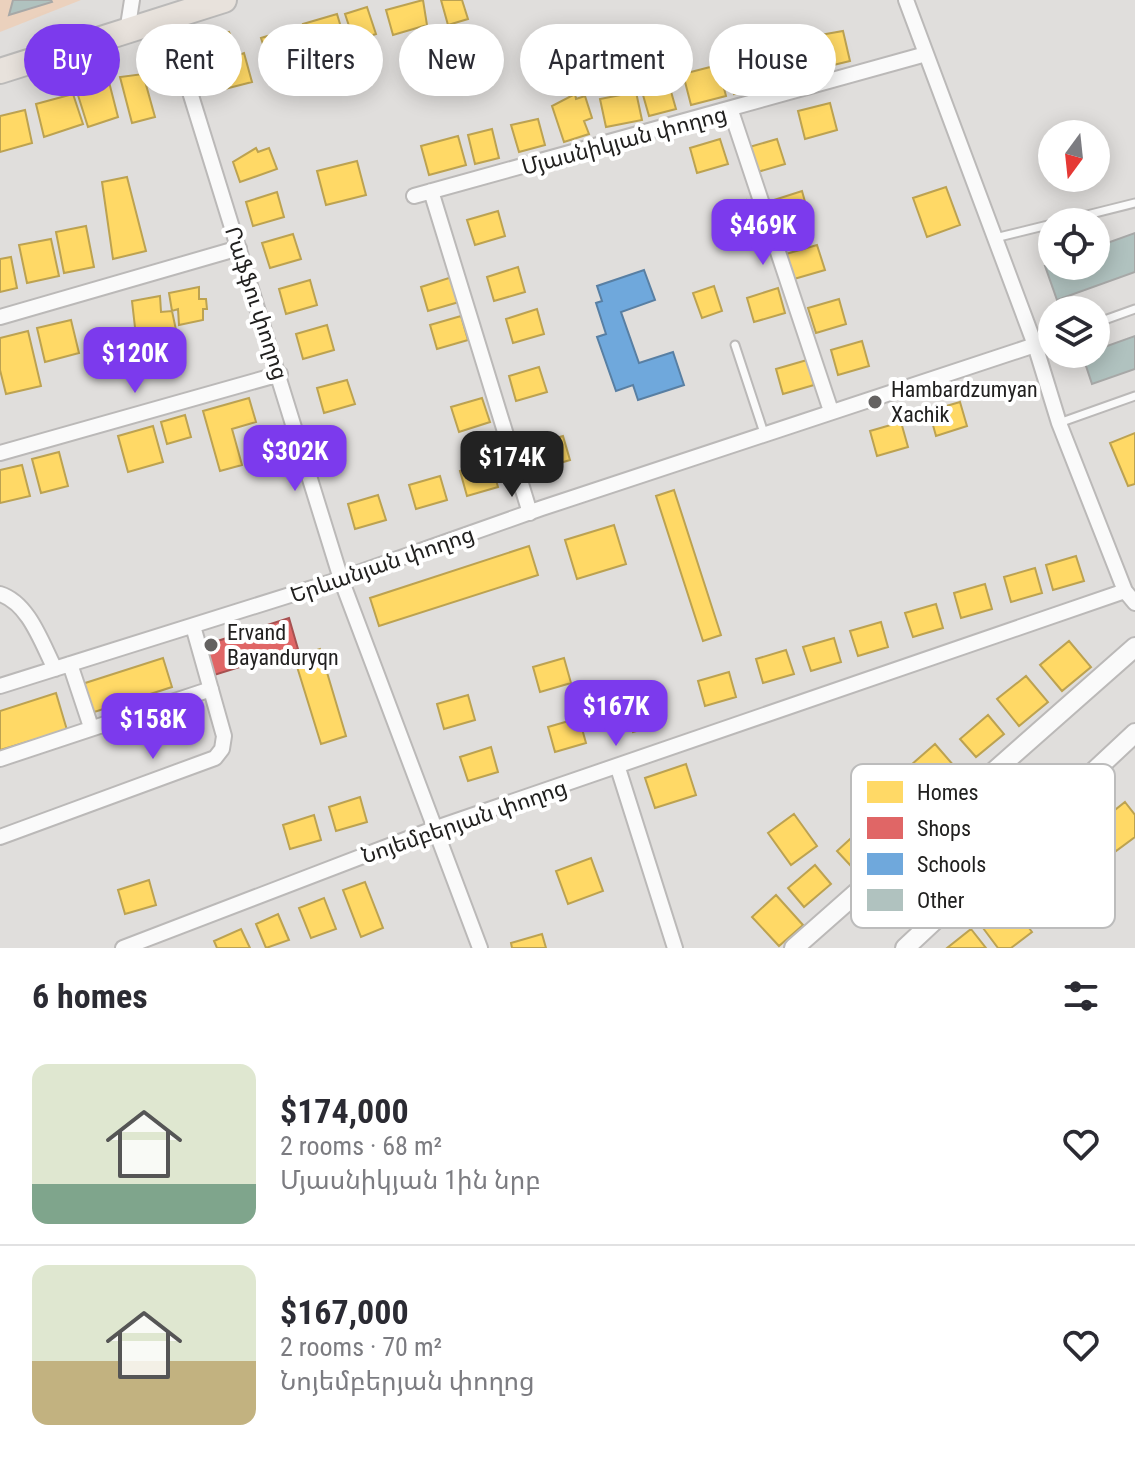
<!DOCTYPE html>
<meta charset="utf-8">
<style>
body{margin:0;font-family:"Roboto Condensed","Noto Sans Armenian",sans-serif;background:#f2f2f3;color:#2b2b33;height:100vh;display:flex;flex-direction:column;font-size:30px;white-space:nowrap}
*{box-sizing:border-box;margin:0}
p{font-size:26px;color:#7c7c81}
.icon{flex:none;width:44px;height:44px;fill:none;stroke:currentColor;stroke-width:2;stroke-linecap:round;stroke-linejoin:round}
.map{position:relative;height:948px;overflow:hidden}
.side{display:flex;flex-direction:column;background:#fff;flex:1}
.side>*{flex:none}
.banner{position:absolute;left:24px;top:24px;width:1088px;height:72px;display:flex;gap:16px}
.needle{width:52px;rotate:195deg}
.fabs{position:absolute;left:1038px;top:120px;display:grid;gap:16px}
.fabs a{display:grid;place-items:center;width:72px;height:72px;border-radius:50%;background:#fff;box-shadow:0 4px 20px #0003;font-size:40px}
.price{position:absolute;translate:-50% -68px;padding:0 18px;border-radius:16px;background:#7c3aed;color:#fff;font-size:26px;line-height:52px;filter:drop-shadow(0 2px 4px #0008)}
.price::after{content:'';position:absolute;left:50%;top:48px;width:24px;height:18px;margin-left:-12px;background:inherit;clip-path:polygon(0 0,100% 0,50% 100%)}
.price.current{background:#222;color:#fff}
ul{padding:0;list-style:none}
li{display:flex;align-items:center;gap:24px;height:200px;padding:0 32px}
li+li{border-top:2px solid #e1e1e2}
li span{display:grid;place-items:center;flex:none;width:224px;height:160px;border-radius:16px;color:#555}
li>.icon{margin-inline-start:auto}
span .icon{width:96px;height:96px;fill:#fffc;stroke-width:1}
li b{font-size:34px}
h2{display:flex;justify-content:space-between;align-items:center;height:96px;padding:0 32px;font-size:34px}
.pill{padding:0 28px;border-radius:36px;background:#fff;box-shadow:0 4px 20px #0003;font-size:28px;line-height:72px}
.pill.current{background:#7c3aed;color:#fff}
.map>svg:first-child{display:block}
.green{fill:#ebd1bd}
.homes{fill:#ffd966;stroke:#bca251;stroke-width:2}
.shops{fill:#e06666;stroke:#a75151;stroke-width:2}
.schools{fill:#6fa8dc;stroke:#587fa3;stroke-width:2}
.building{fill:#b0c2bf;stroke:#a7a8a7;stroke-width:2}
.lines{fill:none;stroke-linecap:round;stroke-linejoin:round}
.service-casing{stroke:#bbb9b8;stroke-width:11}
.minor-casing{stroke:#bbb9b8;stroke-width:18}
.tertiary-casing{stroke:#bbb9b8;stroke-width:22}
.primary-casing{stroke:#bbbab9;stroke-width:28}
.service{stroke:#fafafa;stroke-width:7}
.minor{stroke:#fafafa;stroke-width:14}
.tertiary{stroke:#fafafa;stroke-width:18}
.primary{stroke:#e8e2dc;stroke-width:24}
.poi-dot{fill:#646261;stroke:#fff;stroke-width:3}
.labels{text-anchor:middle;stroke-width:8;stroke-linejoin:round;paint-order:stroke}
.street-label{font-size:22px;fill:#21201f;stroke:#fff}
.poi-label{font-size:22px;fill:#21201f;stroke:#fff;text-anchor:start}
.key{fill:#fff;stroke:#bcbcbc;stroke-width:2}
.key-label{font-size:22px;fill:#21201f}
</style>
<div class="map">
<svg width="1135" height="948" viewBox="0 0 1135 948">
<rect width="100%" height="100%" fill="#e0dedc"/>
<path class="green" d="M0,0H81L0,32Z"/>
<path class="homes" d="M423,0L427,25L393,35L386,10Z
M441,0H462L468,19L448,25Z
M367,7L376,34L354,41L345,14Z
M337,14L346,44L312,54L303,24Z
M294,28L303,56L270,66L261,38Z
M843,31L850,61L821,68L812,42L821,41L820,35Z
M229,32L239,55L244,53L252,82L217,91L207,56L202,57L198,41Z
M798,41L808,73L779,82L769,50Z
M747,47L760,87L734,94L722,55Z
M718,65L726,96L691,105L683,74Z
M143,74L155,117L132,123L120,77Z
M666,74L676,109L649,116L639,81Z
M109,82L118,117L88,127L77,92Z
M636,92L642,120L606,127L600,99Z
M73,94L83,124L44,137L36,104Z
M575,94L576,99L585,96L592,118L584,121L589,134L564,142L552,106Z
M830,103L837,130L805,139L798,111Z
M25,110L32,143L0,152V116Z
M538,119L545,145L519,152L511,125Z
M492,129L499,158L475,164L468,135Z
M458,136L466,165L429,175L421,146Z
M720,139L728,164L697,173L690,148Z
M777,139L785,164L754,173L746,148Z
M256,148L258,152L269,148L277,169L240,182L233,162Z
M357,161L366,195L326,205L317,171Z
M127,177L146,251L113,259L102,182Z
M946,187L960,225L927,237L913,198Z
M802,191L809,216L778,225L771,201Z
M277,192L284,217L253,226L246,202Z
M746,200L753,225L722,234L715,209Z
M498,211L505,236L475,245L467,220Z
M86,226L94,267L64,273L56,232Z
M293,234L301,259L270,268L262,243Z
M51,239L59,276L27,283L19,245Z
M817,245L825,270L794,279L786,254Z
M11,257L17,288L0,292V259Z
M518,267L525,292L494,301L487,277Z
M452,277L459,302L428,311L421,287Z
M310,280L317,305L286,314L279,289Z
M714,286L722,311L702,318L693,293Z
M199,287V299H206L207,309H203V320L179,325L178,309L172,311L169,293Z
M778,288L785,313L754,322L747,298Z
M160,296L161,312L172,311L176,330L136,336L132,301Z
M839,299L846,324L816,333L808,308Z
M537,309L544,334L513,343L506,319Z
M461,316L468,340L437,349L430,325Z
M71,320L79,353L45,362L37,328Z
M327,325L334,350L303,359L296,334Z
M28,331L41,386L6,394L0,370V338Z
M862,341L869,366L838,375L831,350Z
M807,360L814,385L783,394L776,369Z
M539,367L547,392L516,401L509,376Z
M347,380L355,404L324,413L317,388Z
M249,398L256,422L232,429L242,465L220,471L203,411Z
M482,398L490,422L459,432L451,407Z
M960,402L967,426L936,436L929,411Z
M185,415L191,437L167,444L161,422Z
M901,422L908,447L877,456L870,431Z
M153,426L163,462L128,472L118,436Z
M1135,433V484L1128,486L1110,443Z
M563,436L570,460L540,469L532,445Z
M59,452L68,486L41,493L32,459Z
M491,462L498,487L467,496L460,471Z
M22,465L30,496L0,503V470Z
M440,476L447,500L416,509L409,485Z
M674,490L721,635L703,641L656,496Z
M378,495L386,520L355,529L348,504Z
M614,525L626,564L577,579L565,540Z
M529,546L538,575L379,626L370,598Z
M1076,556L1084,581L1053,590L1046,565Z
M1035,568L1042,593L1011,602L1004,577Z
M985,584L992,609L961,618L954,593Z
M936,604L943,628L913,637L905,613Z
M881,622L888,647L858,656L850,631Z
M834,638L841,662L811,671L803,647Z
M1069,641L1091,667L1062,691L1040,665Z
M320,649L346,736L321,744L294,657Z
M786,650L794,674L763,683L756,659Z
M163,658L172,687L88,714L79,685Z
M564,658L571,683L540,692L533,667Z
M729,672L736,697L705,706L698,681Z
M1026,676L1048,702L1019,726L997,699Z
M56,693L67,730L0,750V711Z
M468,695L475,720L444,729L437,704Z
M656,698L664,723L633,732L626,707Z
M988,715L1004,734L976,757L960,739Z
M579,718L586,743L555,752L548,727Z
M935,744L961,774L937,795L911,765Z
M491,747L498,772L468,781L460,757Z
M686,764L696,795L655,808L645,778Z
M360,797L367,822L336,831L329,807Z
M1125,802L1135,815V837L1116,851L1096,825Z
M794,814L817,846L791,865L768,833Z
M314,815L321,840L290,849L283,825Z
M861,829L888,859L864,880L837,851Z
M591,858L603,891L568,904L556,871Z
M815,865L831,884L804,907L788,888Z
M149,880L156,905L125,914L118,890Z
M365,882L383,928L361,937L343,890Z
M776,895L803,925L779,946L752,917Z
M324,898L336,929L311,938L299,908Z
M1012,905L1032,932L1011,948H998L983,928Z
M278,914L289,940L266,948L256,924Z
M241,929L250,948H217L214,941Z
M971,929L986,948H947Z
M542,934L546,948H512L511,943Z"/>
<path class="shops" d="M289,618L298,649L214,675L205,645Z"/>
<path class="schools" d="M644,270L655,300L621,312L639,363L673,352L684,385L638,400L633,385L616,391L597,337L606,334L596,303L602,301L597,286Z"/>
<path class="building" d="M13,0H51L52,2L9,15Z
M1135,233V272L1057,300L1045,266H1096V247Z
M1135,336V369L1092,384L1082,354H1096V350Z"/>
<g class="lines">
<defs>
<path id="service" d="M1059,222L1135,203
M995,238L1052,224
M1096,323L1135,309
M735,345L764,433
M1035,345L1052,339
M1059,423L1135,396"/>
<path id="minor" d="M906,0L1035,345L1059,423L1125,591L1135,603
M167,18L341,579L480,948
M127,32L132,0
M731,111L831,411
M431,191L530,513
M414,196L926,54
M0,317L239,248
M0,453L280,374
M0,594C29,603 42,644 55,669
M70,664L91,727
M0,686L341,579L542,508L1035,345
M0,759L211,689
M618,768L675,948
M0,837L215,758L222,749L224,736L193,626
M123,948L436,828L1125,591"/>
<path id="tertiary" d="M794,948L1135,647
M905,948L1135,733"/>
<path id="primary" d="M0,71L224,0"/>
</defs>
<use href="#service" class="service-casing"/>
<use href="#minor" class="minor-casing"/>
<use href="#tertiary" class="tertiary-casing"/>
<use href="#primary" class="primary-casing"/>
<use href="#service" class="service"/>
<use href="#minor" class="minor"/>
<use href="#tertiary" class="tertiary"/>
<use href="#primary" class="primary"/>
</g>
<g class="poi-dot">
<circle cx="875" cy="402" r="8"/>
<circle cx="211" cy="645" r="8"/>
</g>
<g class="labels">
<g class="street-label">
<text transform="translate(624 140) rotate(-15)" y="8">Մյասնիկյան փողոց</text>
<text transform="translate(257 303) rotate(72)" y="8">Րաֆֆու փողոց</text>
<text transform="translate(382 564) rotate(-19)" y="8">Երևանյան փողոց</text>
<text transform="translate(464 821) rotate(-19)" y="8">Նոյեմբերյան փողոց</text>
</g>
<g class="poi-label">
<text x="891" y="397">Hambardzumyan<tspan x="891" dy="25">Xachik</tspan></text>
<text x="227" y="640">Ervand<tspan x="227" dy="25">Bayanduryqn</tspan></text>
</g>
</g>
<rect x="851" y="764" width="264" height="164" rx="12" class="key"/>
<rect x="867" y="781" width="36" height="22" fill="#ffd966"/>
<rect x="867" y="817" width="36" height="22" fill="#e06666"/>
<rect x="867" y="853" width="36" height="22" fill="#6fa8dc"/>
<rect x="867" y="889" width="36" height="22" fill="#b0c2bf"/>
<g class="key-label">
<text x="917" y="800">Homes</text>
<text x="917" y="836">Shops</text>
<text x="917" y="872">Schools</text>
<text x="917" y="908">Other</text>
</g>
</svg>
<div class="fabs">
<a><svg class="needle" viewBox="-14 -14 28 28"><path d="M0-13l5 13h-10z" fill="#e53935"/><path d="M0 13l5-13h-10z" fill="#7c7c81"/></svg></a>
<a><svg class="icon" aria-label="locate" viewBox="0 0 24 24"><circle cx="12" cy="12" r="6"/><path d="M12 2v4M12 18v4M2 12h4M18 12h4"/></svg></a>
<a><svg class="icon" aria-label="layers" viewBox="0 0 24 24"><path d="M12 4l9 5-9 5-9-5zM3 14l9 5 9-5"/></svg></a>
</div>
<b class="price" style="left:763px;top:267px">$469K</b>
<b class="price" style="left:135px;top:395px">$120K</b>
<b class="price" style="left:295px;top:493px">$302K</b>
<b class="price current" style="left:512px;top:499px">$174K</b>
<b class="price" style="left:616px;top:748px">$167K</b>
<b class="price" style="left:153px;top:761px">$158K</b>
<div class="banner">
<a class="pill current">Buy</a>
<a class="pill">Rent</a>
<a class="pill">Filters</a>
<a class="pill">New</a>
<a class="pill">Apartment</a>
<a class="pill">House</a>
</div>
</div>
<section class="side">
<h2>6 homes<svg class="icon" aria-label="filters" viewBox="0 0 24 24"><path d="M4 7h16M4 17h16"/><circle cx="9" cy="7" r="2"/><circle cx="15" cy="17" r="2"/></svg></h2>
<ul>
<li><span style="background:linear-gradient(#dfe7d0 75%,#7fa58c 0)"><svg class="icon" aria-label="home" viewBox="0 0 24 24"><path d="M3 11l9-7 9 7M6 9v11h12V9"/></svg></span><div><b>$174,000</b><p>2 rooms · 68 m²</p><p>Մյասնիկյան 1ին նրբ</p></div><svg class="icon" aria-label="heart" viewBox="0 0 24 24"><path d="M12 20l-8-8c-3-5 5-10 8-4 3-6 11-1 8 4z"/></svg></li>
<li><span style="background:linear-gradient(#dfe7d0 60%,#c2b280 0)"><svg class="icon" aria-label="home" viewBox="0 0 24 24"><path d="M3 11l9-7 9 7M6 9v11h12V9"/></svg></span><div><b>$167,000</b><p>2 rooms · 70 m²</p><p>Նոյեմբերյան փողոց</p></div><svg class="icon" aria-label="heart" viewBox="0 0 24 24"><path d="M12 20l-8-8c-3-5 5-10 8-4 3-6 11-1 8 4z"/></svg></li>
</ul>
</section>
